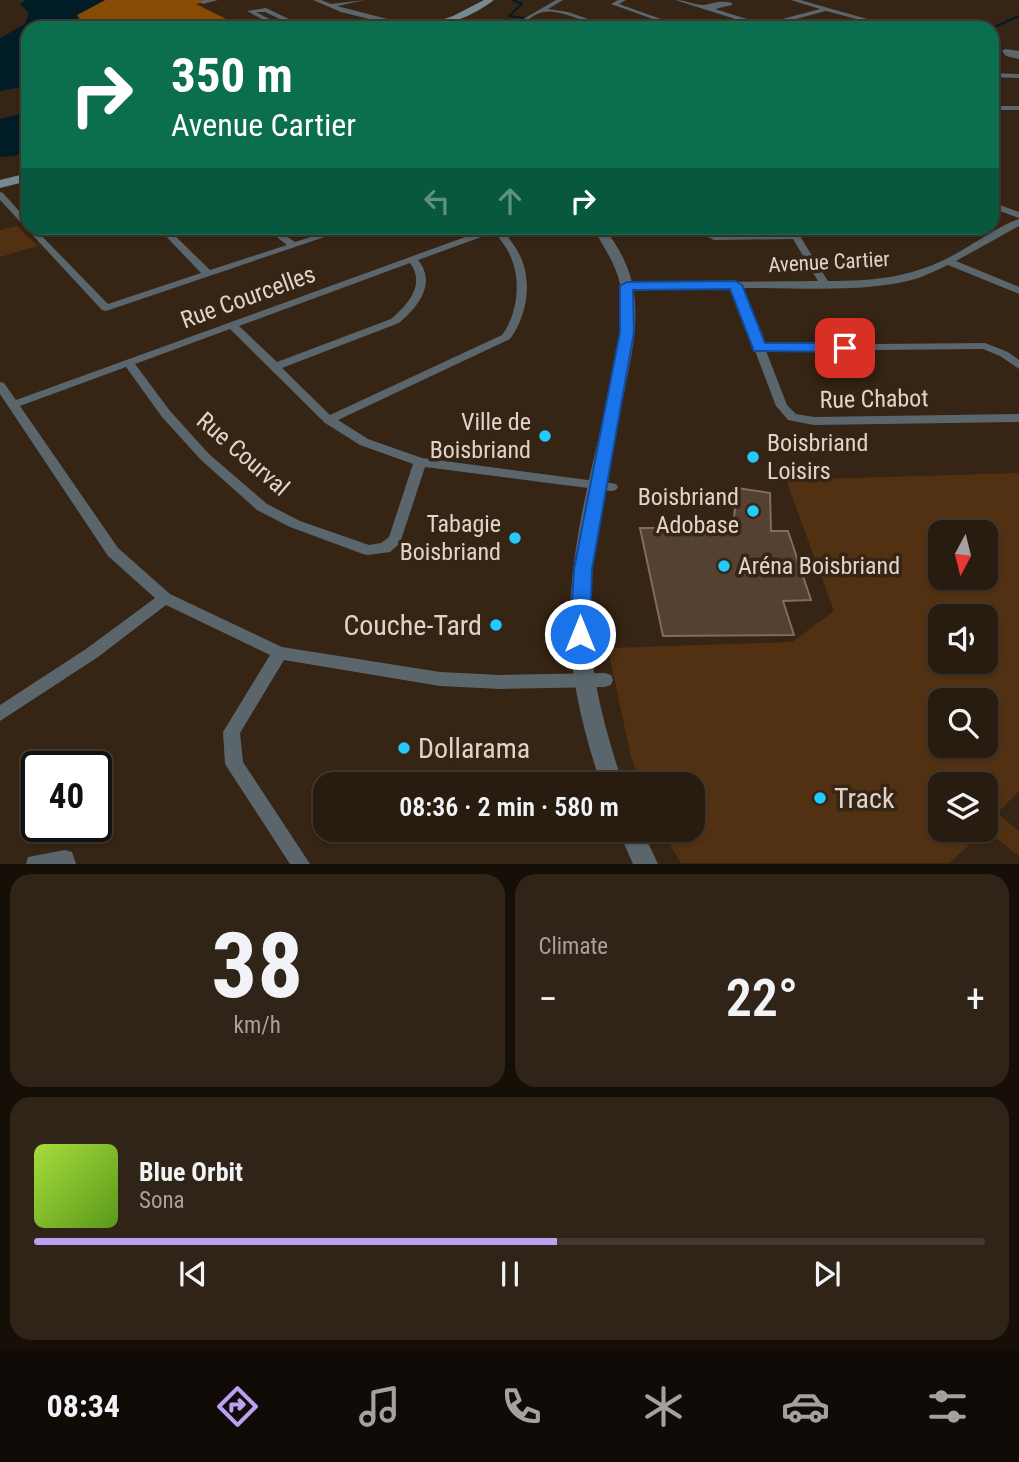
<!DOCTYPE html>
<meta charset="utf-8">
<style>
:root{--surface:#281b0f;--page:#302418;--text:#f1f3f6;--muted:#a5a19e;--line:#44392f;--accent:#bca0f2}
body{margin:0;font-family:"Roboto Condensed",sans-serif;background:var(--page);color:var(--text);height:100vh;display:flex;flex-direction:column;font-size:26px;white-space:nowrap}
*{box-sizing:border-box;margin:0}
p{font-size:23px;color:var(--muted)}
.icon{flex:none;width:38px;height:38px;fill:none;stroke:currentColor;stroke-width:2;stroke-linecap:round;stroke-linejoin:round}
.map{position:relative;height:864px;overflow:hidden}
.panel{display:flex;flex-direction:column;gap:10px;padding:10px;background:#160f08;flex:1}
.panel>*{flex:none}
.guide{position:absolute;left:21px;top:21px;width:978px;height:214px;border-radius:21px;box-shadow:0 2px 5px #0004,0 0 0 2px var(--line);background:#0b6e4f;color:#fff;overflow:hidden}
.needle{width:46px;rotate:187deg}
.tools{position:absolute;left:928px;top:520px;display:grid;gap:14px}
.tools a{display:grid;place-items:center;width:70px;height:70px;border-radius:14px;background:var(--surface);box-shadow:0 2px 5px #0004,0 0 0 2px var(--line);font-size:35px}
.speed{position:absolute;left:21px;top:751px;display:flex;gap:14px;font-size:35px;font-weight:700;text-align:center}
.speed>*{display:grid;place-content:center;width:91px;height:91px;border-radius:50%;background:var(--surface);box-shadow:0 2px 5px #0004,0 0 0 2px var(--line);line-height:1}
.speed .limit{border:4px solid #111;border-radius:10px;background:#fff;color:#111}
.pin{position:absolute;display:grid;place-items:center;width:60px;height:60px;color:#fff;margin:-30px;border-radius:14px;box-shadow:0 4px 10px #0006}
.me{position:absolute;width:77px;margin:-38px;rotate:0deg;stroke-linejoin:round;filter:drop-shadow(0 0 5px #0008)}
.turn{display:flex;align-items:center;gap:24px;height:147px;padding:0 35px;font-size:32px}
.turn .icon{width:91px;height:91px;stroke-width:2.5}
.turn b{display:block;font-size:49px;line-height:60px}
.lanes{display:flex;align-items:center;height:66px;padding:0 35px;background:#0003;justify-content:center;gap:35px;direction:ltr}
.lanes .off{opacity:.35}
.big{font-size:52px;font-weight:600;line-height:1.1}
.panel .tile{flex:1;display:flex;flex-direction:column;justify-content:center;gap:10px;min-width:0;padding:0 24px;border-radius:21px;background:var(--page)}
.panel .dial{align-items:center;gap:0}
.dial b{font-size:91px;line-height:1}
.song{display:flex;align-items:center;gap:21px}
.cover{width:84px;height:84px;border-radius:10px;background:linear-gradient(135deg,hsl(80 70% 55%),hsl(90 70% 35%))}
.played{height:7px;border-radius:4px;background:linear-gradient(90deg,var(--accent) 55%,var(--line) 55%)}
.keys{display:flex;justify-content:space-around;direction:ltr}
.heat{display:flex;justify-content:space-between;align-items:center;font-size:38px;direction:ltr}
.panel .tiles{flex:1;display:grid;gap:10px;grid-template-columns:1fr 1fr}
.tile:last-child{grid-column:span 2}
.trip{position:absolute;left:313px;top:772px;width:392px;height:70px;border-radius:21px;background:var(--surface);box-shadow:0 2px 5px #0004,0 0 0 2px var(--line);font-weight:600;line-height:70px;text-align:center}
.dock{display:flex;height:112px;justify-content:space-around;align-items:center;background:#100b06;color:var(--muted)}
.dock .icon{width:49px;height:49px}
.dock .on{color:var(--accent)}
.dock b{font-size:32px;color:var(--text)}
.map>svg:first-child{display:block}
</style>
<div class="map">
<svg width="1019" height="864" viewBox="0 0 1019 864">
<rect width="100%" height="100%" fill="#362414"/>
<path fill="#523113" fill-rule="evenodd" d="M17 226 38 246 0 257V230Z
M1019 473V791L997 813 1019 831V856L986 830 949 863H681L661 830H693V784H641L631 757 608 648 792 642 834 611 786 480ZM940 532H985V578H940ZM940 616H985V662H940ZM940 700H985V746H940ZM940 784H985V830H940Z"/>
<path fill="#874b06" d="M105 0H214L196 4 244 28 184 25 183 28H87L77 15Z"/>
<path fill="#001c27" d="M26 0H105L77 15 78 19 88 22 87 28H28V86L0 91V38L25 24 29 13 20 4Z
M28 112V154L0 157V119Z"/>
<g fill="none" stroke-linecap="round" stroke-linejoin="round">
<path stroke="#001c27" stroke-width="2" d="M513 0 522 4 509 16 524 18
M531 20 563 28
M992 28 1019 16"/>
</g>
<path fill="#554131" stroke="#826c5b" stroke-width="2" d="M737 488 770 493 771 531H788L811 600 783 601 794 635 663 636 640 528H733Z"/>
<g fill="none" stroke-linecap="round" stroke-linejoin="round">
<path fill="#5a666c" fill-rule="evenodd" d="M205 0H218L203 4 200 2Z
M313 0H321L331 4 365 0 337 6 422 28C407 28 391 20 377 20 365 21 355 28 343 28L369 19 341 12Z
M556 0H563L548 9 568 12 614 28C593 28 562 8 543 12 530 15 522 28 508 28Z
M618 0H626L619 4 675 24 670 28H663L667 24 611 4Z
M675 0C685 0 694 5 704 5 715 3 721 0 732 3V5L715 9 763 24 820 9 791 0H800L899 28C891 28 883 24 875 24 867 24 859 28 851 28L868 22 826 11 770 26 773 28H764Z
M266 8 291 20 292 21 282 25 286 28H278L247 11ZM256 12H265L284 21 277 23Z
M1005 49 1019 51V59L1006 56 1002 51Z
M992 73 1019 74V78L992 77Z
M992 106H1019V110H992Z
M992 116 996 118C998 128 1003 140 992 146Z
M0 192 3 193 28 221V228H34L108 304 201 273 158 228H167L210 270 287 245 265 228H274L295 242 339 228H351L106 311 102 310 0 200Z
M992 202 1019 212V218L992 208Z
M1019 219V226L956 261 1019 287V294L948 265C939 269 929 274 919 278 865 294 797 287 741 288L764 345 985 343 1008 352 1019 360V369L1000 356 983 349 766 351 787 405 796 414 814 417 1019 414V422L814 425 788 420 776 406 731 288 627 289 622 286 627 283 818 281 793 239 714 240 693 230 692 228H702L716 234 790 233 787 228H795L803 236 801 238 828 281C872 281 908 278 948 258 972 246 994 228 1019 219Z
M490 228H501C509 238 517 248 522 260 532 286 526 317 510 339L338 420 368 439 422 458 611 483 616 484 618 487 616 490 611 491 425 467 400 543 390 552 368 555 363 554 290 527 257 510 201 460 162 417 126 367 20 406 118 548 170 594 282 647 440 672 501 675 605 673 611 675 613 680 611 685 605 687 501 689 440 686 284 660 240 733 243 762 310 864H290L225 764 223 732 270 655 166 605 98 657 0 721V705L86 649 155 598 108 556 0 394V382L4 383 16 400ZM495 232C501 241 509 250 512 260 521 283 517 315 502 335L330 415 282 368 399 323C418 307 437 283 418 260ZM410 263C426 284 408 305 391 319L277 362 239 326ZM230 329 325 423 360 445 413 464 389 537 381 543 369 545 300 521 267 504 209 454 170 411 135 364Z
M65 850 72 852 76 864H26L28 857Z"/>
<path fill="#5a666c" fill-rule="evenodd" d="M593 228H604C619 247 631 269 634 294 639 328 630 361 624 394 611 459 593 525 589 592 586 658 602 722 623 784H601C580 722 565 657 571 592 576 525 594 459 609 394 616 358 628 321 620 284 615 262 603 246 593 228Z
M618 830H642L658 864H633Z"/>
<path fill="#768992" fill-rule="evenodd" d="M484 0H494C473 16 444 28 418 28L453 16Z
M28 173V181L0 188V180Z"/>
</g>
<path fill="#1a73e8" stroke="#114b97" stroke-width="2" d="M735 281 742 285 765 343H845L852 348 845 352 754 351 730 289 633 290 634 332 592 569 590 634 587 639 580 642 573 639 570 634 574 569 620 332V286L627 282Z"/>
<g fill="#24c9fe" stroke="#362414" stroke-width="2.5">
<circle cx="545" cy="436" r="7"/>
<circle cx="753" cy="457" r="7"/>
<circle cx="753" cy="511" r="7"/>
<circle cx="515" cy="538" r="7"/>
<circle cx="724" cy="566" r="7"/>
<circle cx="496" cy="625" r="7"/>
<circle cx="404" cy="748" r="7"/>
<circle cx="820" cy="798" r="7"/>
</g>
<g text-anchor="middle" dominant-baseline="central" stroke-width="7" stroke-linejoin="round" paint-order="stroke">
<g font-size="21" fill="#e0d4ca" stroke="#362414">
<text transform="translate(829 262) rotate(-3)">Avenue Cartier</text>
</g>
<g font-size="24" fill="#e0d4ca" stroke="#362414">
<text transform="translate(248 297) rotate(-20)">Rue Courcelles</text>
<text transform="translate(874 399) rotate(-1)">Rue Chabot</text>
<text transform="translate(243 454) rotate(41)">Rue Courval</text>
</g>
<g font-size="24" fill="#e0d4ca" stroke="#362414" text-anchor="end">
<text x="531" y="422">Ville de<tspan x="531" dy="28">Boisbriand</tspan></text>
<text x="767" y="443" text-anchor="start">Boisbriand<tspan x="767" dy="28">Loisirs</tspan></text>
<text x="739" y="497">Boisbriand<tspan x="739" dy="28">Adobase</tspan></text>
<text x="501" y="524">Tabagie<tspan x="501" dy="28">Boisbriand</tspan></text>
<text x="738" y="566" text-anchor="start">Aréna Boisbriand</text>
</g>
<g font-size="28" fill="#e0d4ca" stroke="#362414" text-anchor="start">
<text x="482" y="625" text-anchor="end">Couche-Tard</text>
<text x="418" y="748">Dollarama</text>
<text x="834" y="798">Track</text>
</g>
</g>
</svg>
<div class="tools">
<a><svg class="needle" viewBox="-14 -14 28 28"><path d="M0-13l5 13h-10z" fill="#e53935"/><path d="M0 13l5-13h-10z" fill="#a5a19e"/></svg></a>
<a><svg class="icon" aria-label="sound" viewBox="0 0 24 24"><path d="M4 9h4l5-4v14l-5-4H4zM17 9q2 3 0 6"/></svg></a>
<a><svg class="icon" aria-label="search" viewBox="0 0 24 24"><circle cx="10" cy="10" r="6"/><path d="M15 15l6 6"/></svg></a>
<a><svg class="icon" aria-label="layers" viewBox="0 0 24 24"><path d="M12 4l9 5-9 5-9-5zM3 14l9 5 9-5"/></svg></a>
</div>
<div class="speed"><div class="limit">40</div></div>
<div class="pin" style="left:845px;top:348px;background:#d93025"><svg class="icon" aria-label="arrive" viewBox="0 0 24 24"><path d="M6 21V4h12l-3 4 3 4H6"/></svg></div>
<svg class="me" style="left:580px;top:634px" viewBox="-20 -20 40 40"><circle r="17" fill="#1a73e8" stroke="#fff" stroke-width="3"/><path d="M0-11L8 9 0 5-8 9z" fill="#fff"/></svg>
<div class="trip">08:36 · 2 min · 580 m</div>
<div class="guide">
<div class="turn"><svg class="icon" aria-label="right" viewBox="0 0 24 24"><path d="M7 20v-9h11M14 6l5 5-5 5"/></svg><div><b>350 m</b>Avenue Cartier</div></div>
<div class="lanes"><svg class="icon off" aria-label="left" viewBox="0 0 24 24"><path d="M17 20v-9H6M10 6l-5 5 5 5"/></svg><svg class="icon off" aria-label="ahead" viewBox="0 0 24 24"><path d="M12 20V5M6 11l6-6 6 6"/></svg><svg class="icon" aria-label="right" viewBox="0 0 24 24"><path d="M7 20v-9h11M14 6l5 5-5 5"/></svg></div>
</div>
</div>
<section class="panel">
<div class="tiles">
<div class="tile dial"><b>38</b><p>km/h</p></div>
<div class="tile"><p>Climate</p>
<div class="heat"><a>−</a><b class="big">22°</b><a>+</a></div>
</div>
<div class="tile">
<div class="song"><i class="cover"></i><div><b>Blue Orbit</b><p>Sona</p></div></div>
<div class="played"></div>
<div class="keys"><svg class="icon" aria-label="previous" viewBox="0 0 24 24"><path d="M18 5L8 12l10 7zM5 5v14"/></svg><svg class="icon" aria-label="pause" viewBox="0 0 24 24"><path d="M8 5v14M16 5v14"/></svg><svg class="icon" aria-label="next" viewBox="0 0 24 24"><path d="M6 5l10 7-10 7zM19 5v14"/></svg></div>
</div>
</div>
</section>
<nav class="dock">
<b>08:34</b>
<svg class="icon on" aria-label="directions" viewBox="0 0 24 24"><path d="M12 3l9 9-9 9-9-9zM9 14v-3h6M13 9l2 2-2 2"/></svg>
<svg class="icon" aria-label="music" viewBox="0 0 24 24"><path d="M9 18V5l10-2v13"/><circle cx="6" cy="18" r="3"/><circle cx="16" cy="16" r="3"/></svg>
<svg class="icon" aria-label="phone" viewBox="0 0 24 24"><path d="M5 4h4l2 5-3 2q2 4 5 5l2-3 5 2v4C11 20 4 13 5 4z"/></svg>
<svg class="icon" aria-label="climate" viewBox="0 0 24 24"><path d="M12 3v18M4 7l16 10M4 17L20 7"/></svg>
<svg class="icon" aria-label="car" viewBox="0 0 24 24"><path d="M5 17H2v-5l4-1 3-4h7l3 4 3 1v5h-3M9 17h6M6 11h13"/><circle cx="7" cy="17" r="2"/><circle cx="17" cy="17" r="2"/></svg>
<svg class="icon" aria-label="filters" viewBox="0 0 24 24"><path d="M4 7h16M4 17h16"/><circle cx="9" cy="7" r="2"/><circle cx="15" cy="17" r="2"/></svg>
</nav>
